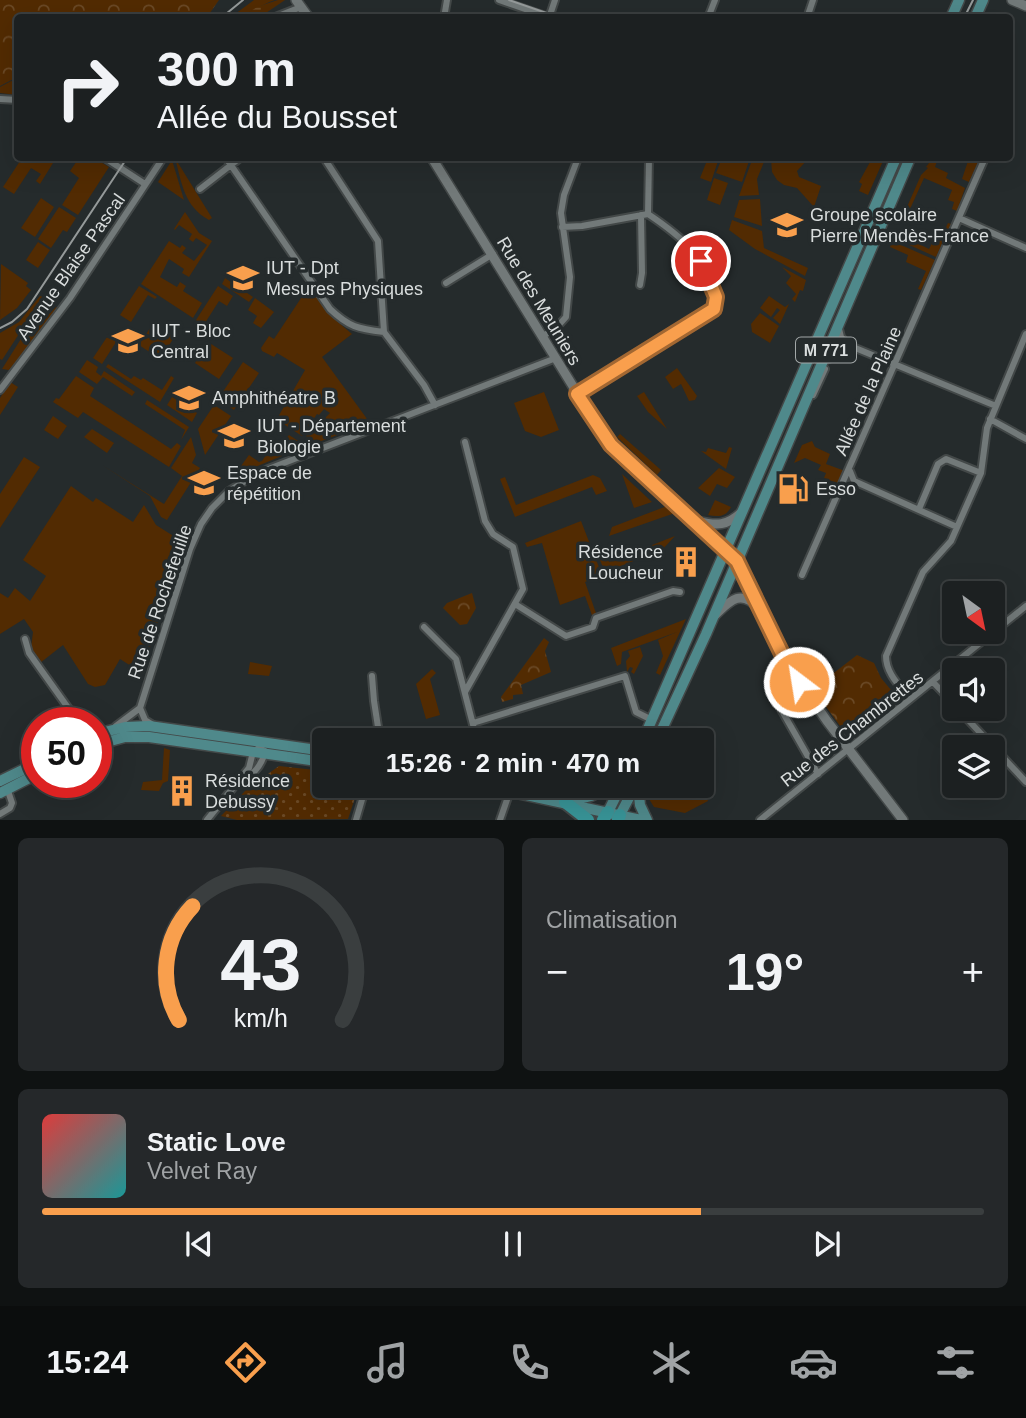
<!DOCTYPE html>
<html lang="fr">
<meta charset="utf-8">
<style>
:root{--surface:#1c2021;--page:#25282a;--text:#f1f3f6;--muted:#a0a3a5;--line:#3a3e3f;--accent:#f99f4d}
body{margin:0;font-family:Helvetica,sans-serif;background:var(--page);color:var(--text);height:100vh;display:flex;flex-direction:column;font-size:26px;white-space:nowrap}
*{box-sizing:border-box;margin:0}
p{font-size:23px;color:var(--muted)}
.icon{flex:none;width:38px;height:38px;fill:none;stroke:currentColor;stroke-width:2;stroke-linecap:round;stroke-linejoin:round}
.map{position:relative;height:820px;overflow:hidden}
.details{display:flex;flex-direction:column;gap:18px;padding:18px;background:#0f1212;flex:1}
.details>*{flex:none}
.hud{position:absolute;left:14px;top:14px;width:999px;height:147px;border-radius:7px;box-shadow:0 7px 28px #0002,0 0 0 2px var(--line);background:#1c2021;color:var(--text);overflow:hidden}
.needle{width:46px;rotate:147deg}
.controls{position:absolute;left:942px;top:581px;display:grid;gap:14px}
.controls a{display:grid;place-items:center;width:63px;height:63px;border-radius:7px;background:var(--surface);box-shadow:0 7px 28px #0002,0 0 0 2px var(--line);font-size:35px}
.speed{position:absolute;left:21px;top:707px;display:flex;gap:14px;font-size:35px;font-weight:700;text-align:center}
.speed>*{display:grid;place-content:center;width:91px;height:91px;border-radius:50%;background:var(--surface);box-shadow:0 7px 28px #0002,0 0 0 2px var(--line);line-height:1}
.speed .limit{border:10px solid #d22;background:#fff;color:#111}
.pin{position:absolute;display:grid;place-items:center;width:60px;height:60px;color:#fff;margin:-30px;border:4px solid #fff;border-radius:50%;box-shadow:0 2px 7px #0007}
.me{position:absolute;width:77px;margin:-38px;rotate:329deg;stroke-linejoin:round;filter:drop-shadow(0 0 5px #0008)}
.turn{display:flex;align-items:center;gap:24px;height:147px;padding:0 28px;font-size:32px}
.turn .icon{width:91px;height:91px;stroke-width:2.5}
.turn b{display:block;font-size:49px;line-height:60px}
.big{font-size:52px;font-weight:700;line-height:1.1}
.details .card{flex:1;display:flex;flex-direction:column;justify-content:center;gap:10px;min-width:0;padding:0 24px;border-radius:10px;background:var(--page)}
.details .dial{align-items:center;gap:0}
.dial svg{height:182px;overflow:visible;fill:none;stroke:var(--line);stroke-width:7;stroke-linecap:round;text-anchor:middle}
.dial text{fill:var(--text);stroke:none}
.song{display:flex;align-items:center;gap:21px}
.cover{width:84px;height:84px;border-radius:10px;background:linear-gradient(135deg,hsl(0 70% 55%),hsl(180 70% 35%))}
.played{height:7px;border-radius:4px;background:linear-gradient(90deg,var(--accent) 70%,var(--line) 70%)}
.keys{display:flex;justify-content:space-around;direction:ltr}
.heat{display:flex;justify-content:space-between;align-items:center;font-size:38px;direction:ltr}
.details .tiles{flex:1;display:grid;gap:18px;grid-template-columns:1fr 1fr}
.card:last-child{grid-column:span 2}
.trip{position:absolute;left:312px;top:728px;width:402px;height:70px;border-radius:7px;background:var(--surface);box-shadow:0 7px 28px #0002,0 0 0 2px var(--line);font-weight:700;line-height:70px;text-align:center}
.menu{display:flex;height:112px;justify-content:space-around;align-items:center;background:#0b0d0d;color:var(--muted)}
.menu .icon{width:49px;height:49px}
.menu .on{color:var(--accent)}
.menu b{font-size:32px;color:var(--text)}
.map>svg:first-child{display:block}
</style>
<div class="map">
<svg width="1026" height="820" viewBox="0 0 1026 820">
<defs>
<pattern id="wetland-marsh" width="20" height="14" patternUnits="userSpaceOnUse" patternTransform="scale(1.75)"><rect width="20" height="14" fill="#522b02"/><path d="M1 5h8M5 5V1M11 12h8M15 12V8" fill="none" stroke="#6a4926"/></pattern>
<pattern id="park-crowns" width="20" height="18" patternUnits="userSpaceOnUse" patternTransform="scale(1.75)"><rect width="20" height="18" fill="#522b02"/><path d="M2 6a3 3 0 1 1 6 0M12 15a3 3 0 1 1 6 0" fill="none" stroke="#6a4926"/></pattern>
<pattern id="garden-dots" width="8" height="8" patternUnits="userSpaceOnUse" patternTransform="scale(1.75)"><rect width="8" height="8" fill="#522b02"/><path d="M2 2h.1M6 6h.1" fill="none" stroke="#6a4926" stroke-width="1.8" stroke-linecap="round"/></pattern>
</defs>
<rect width="100%" height="100%" fill="#252b2c"/>
<path fill="#522b02" d="M254 0H275C261 4 244 18 231 17Z
M17 78V95L0 93V87Z
M22 158H31L36 162H42L46 159 53 163 40 184 36 181 41 174 31 168 14 194 3 187Z
M79 158H94L109 167 78 215 62 205 79 178 70 171Z
M175 158 212 218 209 220C184 206 182 184 175 158Z
M708 158H719L711 182 700 178Z
M722 158H750L742 182 716 173Z
M809 158 797 171 799 177 821 186 814 207 797 188 784 185 777 180 772 172 771 159Z
M861 158H876L883 161 868 195 859 191 862 184 859 182 870 162Z
M969 158H980L969 182 962 179Z
M932 159 937 161 935 167 948 173 946 178 965 188 957 211 952 209 954 202 948 200 952 190 924 178 910 209 907 207 921 175 928 168 926 167Z
M172 160 184 200 158 182Z
M752 160 764 162 757 179 759 195 739 196Z
M714 178 728 183 720 205 707 200Z
M41 198 54 207 35 237 21 228Z
M760 199 762 226 734 217 739 200Z
M59 207 76 218 67 232 63 230 51 248 38 239Z
M185 212 199 233 212 241 189 277 182 273 184 269 169 259 160 277 177 287 180 282 186 286 183 291 202 303 193 318 141 284 169 241 180 248 182 245 186 248 182 253 194 261 207 245 196 238 193 242 189 239 192 234 179 225 175 230 174 229Z
M732 220 762 231 764 248 808 268 805 276 755 249 729 230Z
M948 223 951 224 936 257 896 239 899 234 915 241 918 237 923 239 921 245 929 249 932 243 937 245Z
M892 241 935 260 921 290 918 289 926 271 906 262 908 255 890 247Z
M38 242 50 250 38 268 26 260Z
M1 264 28 283 26 286 31 290 17 308 0 320Z
M782 267 806 280 803 291 800 290 795 302 792 299 796 294 786 283 791 276Z
M225 278 253 297 249 302 222 284Z
M139 286 157 297 155 299 148 295 131 322 120 315Z
M218 286 233 296 227 306 219 301 205 323 213 328 207 335 196 320Z
M309 286 332 317 352 334 322 357 370 423 316 443 306 436 317 421 321 422 330 413 324 409 319 415 317 414 302 436 279 421 278 417 305 370 277 353 274 357 262 351 261 348 269 336 274 339Z
M40 296 43 297 2 360 0 359V333L19 322Z
M769 296 785 307 789 304 780 324 773 318 780 310 777 308 771 317 760 308Z
M255 298 274 312 261 328 253 323 257 316 248 310Z
M41 307 50 313 56 307 59 309 9 370 2 369Z
M760 313 779 326 770 343 752 332 751 324Z
M154 322 175 336 160 359 139 345Z
M109 334 118 339 102 364 93 358Z
M208 342 233 358 219 379 195 363Z
M87 360 98 367 96 372 101 376 104 371 135 392 132 396 103 377 97 384 79 372Z
M243 362 259 373 234 410 218 399Z
M108 364 131 379 134 376 141 380 143 378 162 390 171 376 174 378 160 402 106 367Z
M677 368 697 396 695 400 689 401 681 384 673 389 665 377Z
M76 376 94 388 90 396 171 449 177 443 181 446 169 467 83 412 78 418 53 402 56 398 59 399Z
M10 382 18 387 0 415V398Z
M544 392 559 430 541 437 525 431 514 403Z
M644 392 667 429 648 412 637 396Z
M172 397 197 413 192 422 167 405Z
M147 400 189 427 181 440 185 430 145 404Z
M214 405 231 416 205 455 198 429Z
M53 416 67 426 58 439 44 430Z
M92 429 114 443 107 453 84 437Z
M620 434 661 470 657 475 617 437Z
M289 435 306 446 241 473V466L249 455 259 462 262 461 270 449 275 452Z
M191 437 196 455 192 463 200 468 167 520 161 517 150 496 102 465 164 504 182 476 171 468Z
M812 441 815 447 830 454 826 464 845 471 839 484 824 478 826 473 818 470 821 465 805 458 794 463 802 445Z
M729 447 732 448 726 469 701 451 706 452 708 448 726 453Z
M24 457 40 467 0 528V494Z
M719 468 735 477 727 488 717 484 710 496 698 488Z
M622 474 652 502 634 508Z
M593 475 600 478 607 491 596 495 592 487 515 517 500 479 505 477 516 505Z
M71 486 93 502 96 498 133 522 144 505 156 525 183 542 142 673 120 659 105 685 95 687 88 684 63 645 40 663 31 648 33 632 24 619 0 634V593L8 598 15 588 30 601 46 576 23 560Z
M715 500 731 507C726 517 719 517 708 515Z
M667 506 675 513 609 536 612 527Z
M581 521 602 575 585 582 597 616 593 618 585 596 560 605 542 543 527 547 525 543Z
M675 536 662 550 605 572 596 551 603 548 609 562Z
M686 619 660 675 656 673 663 656 658 640 677 632 622 652 621 664 617 666 611 648Z
M640 647 643 656 634 674 631 672 633 668 630 667 627 672 626 661 630 656 628 651Z
M250 662 272 666 269 676 248 674Z
M432 669 436 673 430 679 440 715 426 719 416 684Z
M164 748 170 750 168 781 163 783 159 791 141 790 143 782 162 780Z
M704 785 710 796 707 798 708 801 685 813 654 807 649 799 653 789 659 786H683L687 793Z"/>
<path fill="url(#wetland-marsh)" d="M278 0H285L260 17H241L257 7Z"/>
<path fill="url(#park-crowns)" d="M0 0H219L207 17 18 18 17 77 0 86Z
M472 593 476 608 467 624 460 625 443 608 447 603Z
M544 638 549 642 545 651 551 672 521 685 523 694 513 695V699L502 702 501 697Z
M857 655 874 663 881 678 896 696 894 705 858 733 843 730 813 689Z"/>
<path fill="url(#garden-dots)" d="M279 766 324 771V786H359L348 819 237 820 221 816 247 789Z"/>
<g fill="none" stroke-linecap="round" stroke-linejoin="round">
<defs>
<path id="street" d="M499 0 551 18
M273 18 301 7
M444 18 447 0
M549 18 555 0
M708 18 715 0
M807 18 813 0
M0 99 18 100
M105 158 145 184
M226 158 330 309C349 327 358 329 384 332
M324 158 378 241 384 332 424 385 435 405
M200 189 240 158
M648 214 649 158
M959 218 1026 248
M562 227 582 226 648 214C681 236 708 258 716 300L712 310 577 394
M446 283 493 254
M640 285 642 273 641 215
M838 325 841 337 848 345
M543 336 556 328 566 317 570 277 561 213 564 195 578 158
M829 359 837 346 848 345 996 406
M0 390 70 298 163 158
M813 395 825 369
M990 419 1026 439
M465 442 485 521 493 534 513 547 523 589 465 692
M850 471 854 481 957 527
M919 509 938 464 946 459 981 473
M802 575 985 158
M515 604 566 636 593 627 596 618 673 591 680 592
M424 627 456 659 477 740
M25 639 29 653 79 723
M372 676 374 701 380 740
M799 682 774 697 818 774
M933 682 954 704
M910 699C900 686 886 674 886 656L923 572 951 541 981 473 987 428 1026 334
M140 708 145 720 153 725
M958 709 1026 782
M473 723 625 676 636 712 652 720
M116 726 140 708 190 549 201 524 212 508 229 491 258 473 556 358
M235 786C249 778 262 768 265 751
M0 814 10 808 12 803 7 788
M207 820 249 768 253 752 266 743
M356 820 366 786
M500 820 510 791
M760 820 1026 606"/>
<path id="secondary" d="M296 0 309 18
M1012 0 1026 6
M432 158 600 430 620 454 737 560 786 662 827 721 903 820
M697 521C717 526 727 526 742 512
M715 615C730 601 740 589 758 607"/>
<path id="primary" d="M951 18 959 0
M975 18 983 0
M96 734 125 727 149 726 324 751
M643 740 896 158
M657 740 706 634 910 158
M96 745 125 737H149L324 762
M0 781 37 763
M484 786 641 820
M638 786 640 805 647 820
M0 793 37 774
M572 801 591 796 611 786
M608 812 621 786
M620 815 635 786"/>
<path id="highway" d="M565 802 588 820
M603 820 608 812
M618 820 620 815"/>
</defs>
<use href="#street" stroke="#434848" stroke-width="10"/>
<use href="#secondary" stroke="#434848" stroke-width="12"/>
<use href="#primary" stroke="#434848" stroke-width="13"/>
<use href="#highway" stroke="#434848" stroke-width="16"/>
<use href="#street" stroke="#727979" stroke-width="6"/>
<use href="#secondary" stroke="#727979" stroke-width="9"/>
<use href="#primary" stroke="#4f898b" stroke-width="10"/>
<use href="#highway" stroke="#389497" stroke-width="12"/>
<path stroke="#959a9a" stroke-width="2" d="M509 0 561 18
M221 18 243 0
M964 18 973 0
M0 328 12 322 27 309 127 158"/>
</g>
<g fill="none" stroke-linecap="round" stroke-linejoin="round">
<defs>
<path id="route" d="M701 261 716 297 714 309 577 394 611 445 737 561 786 662 799 682"/>
</defs>
<use href="#route" stroke="#a26732" stroke-width="18"/>
<use href="#route" stroke="#f99f4d" stroke-width="12"/>
</g>
<defs>
<symbol id="school-bare" viewBox="-9 -9 18 18"><path d="M0-5L7-2L0 1L-7-2ZM-4 1L0 2.5L4 1V4Q0 6-4 4Z" fill="#f99f4d" stroke="#252b2c" stroke-width="2.5" paint-order="stroke"/></symbol>
<symbol id="university-bare" viewBox="-9 -9 18 18"><path d="M0-5L7-2L0 1L-7-2ZM-4 1L0 2.5L4 1V4Q0 6-4 4Z" fill="#f99f4d" stroke="#252b2c" stroke-width="2.5" paint-order="stroke"/></symbol>
<symbol id="fuel-bare" viewBox="-9 -9 18 18"><path d="M-5.5-6h7V0h2V4h1.3V-2.5L3-4.5l.8-.8L6-3V5H2.5V1h-1V6h-7ZM-4.2-4.7v3.2H.2V-4.7Z" fill="#f99f4d" stroke="#252b2c" stroke-width="2.5" paint-order="stroke"/></symbol>
<symbol id="building-bare" viewBox="-9 -9 18 18"><path d="M-4-6H4V6H1V3H-1V6H-4ZM-2.5-4.3h1.7v1.8h-1.7ZM.8-4.3h1.7v1.8H.8ZM-2.5-1h1.7V.8h-1.7ZM.8-1h1.7V.8H.8Z" fill="#f99f4d" stroke="#252b2c" stroke-width="2.5" paint-order="stroke"/></symbol>
</defs>
<g fill-rule="evenodd">
<use href="#school-bare" x="765" y="203" width="44" height="44"/>
<use href="#university-bare" x="221" y="256" width="44" height="44"/>
<use href="#university-bare" x="106" y="319" width="44" height="44"/>
<use href="#university-bare" x="167" y="376" width="44" height="44"/>
<use href="#university-bare" x="212" y="414" width="44" height="44"/>
<use href="#university-bare" x="182" y="461" width="44" height="44"/>
<use href="#fuel-bare" x="771" y="467" width="44" height="44"/>
<use href="#building-bare" x="664" y="540" width="44" height="44"/>
<use href="#building-bare" x="160" y="769" width="44" height="44"/>
</g>
<g text-anchor="middle" dominant-baseline="central" stroke-width="7" stroke-linejoin="round" paint-order="stroke">
<rect fill="#252b2c" stroke="#a3a8a8" stroke-width="2" x="796" y="337.5" width="60" height="25" rx="5"/>
<g font-size="16" font-weight="bold" fill="#d9dddd">
<text x="826" y="350">M 771</text>
</g>
<g font-size="18" fill="#d9dddd" stroke="#252b2c" text-anchor="start">
<text x="810" y="215">Groupe scolaire<tspan x="810" dy="21">Pierre Mendès-France</tspan></text>
<text x="266" y="268">IUT - Dpt<tspan x="266" dy="21">Mesures Physiques</tspan></text>
<text x="151" y="331">IUT - Bloc<tspan x="151" dy="21">Central</tspan></text>
<text x="212" y="398">Amphithéatre B</text>
<text x="257" y="426">IUT - Département<tspan x="257" dy="21">Biologie</tspan></text>
<text x="227" y="473">Espace de<tspan x="227" dy="21">répétition</tspan></text>
<text x="816" y="489">Esso</text>
<text x="663" y="552" text-anchor="end">Résidence<tspan x="663" dy="21">Loucheur</tspan></text>
<text x="205" y="781">Résidence<tspan x="205" dy="21">Debussy</tspan></text>
</g>
<g font-size="18" fill="#d9dddd" stroke="#252b2c">
<text transform="translate(71 267) rotate(-55)">Avenue Blaise Pascal</text>
<text transform="translate(539 301) rotate(59)">Rue des Meuniers</text>
<text transform="translate(868 391) rotate(-66)">Allée de la Plaine</text>
<text transform="translate(160 602) rotate(-71)">Rue de Rochefeuille</text>
<text transform="translate(852 729) rotate(-38)">Rue des Chambrettes</text>
</g>
</g>
</svg>
<div class="controls">
<a><svg class="needle" viewBox="-14 -14 28 28"><path d="M0-13l5 13h-10z" fill="#e53935"/><path d="M0 13l5-13h-10z" fill="#a0a3a5"/></svg></a>
<a><svg class="icon" aria-label="sound" viewBox="0 0 24 24"><path d="M4 9h4l5-4v14l-5-4H4zM17 9q2 3 0 6"/></svg></a>
<a><svg class="icon" aria-label="layers" viewBox="0 0 24 24"><path d="M12 4l9 5-9 5-9-5zM3 14l9 5 9-5"/></svg></a>
</div>
<div class="speed"><div class="limit">50</div></div>
<div class="pin" style="left:701px;top:261px;background:#d93025"><svg class="icon" aria-label="arrive" viewBox="0 0 24 24"><path d="M6 21V4h12l-3 4 3 4H6"/></svg></div>
<svg class="me" style="left:799px;top:682px" viewBox="-20 -20 40 40"><circle r="17" fill="#f99f4d" stroke="#fff" stroke-width="3"/><path d="M0-11L8 9 0 5-8 9z" fill="#fff"/></svg>
<div class="trip">15:26 · 2 min · 470 m</div>
<div class="hud">
<div class="turn"><svg class="icon" aria-label="right" viewBox="0 0 24 24"><path d="M7 20v-9h11M14 6l5 5-5 5"/></svg><div><b>300 m</b>Allée du Bousset</div></div>
</div>
</div>
<section class="details">
<div class="tiles">
<div class="card dial"><svg viewBox="0 0 100 80">
<path d="M14 69A42 42 0 1 1 86 69"/>
<path d="M14 69A42 42 0 0 1 20 19" stroke="#f99f4d"/>
<text x="50" y="56" font-size="32" font-weight="700">43</text>
<text x="50" y="72" font-size="11">km/h</text>
</svg></div>
<div class="card"><p>Climatisation</p>
<div class="heat"><a>−</a><b class="big">19°</b><a>+</a></div>
</div>
<div class="card">
<div class="song"><i class="cover"></i><div><b>Static Love</b><p>Velvet Ray</p></div></div>
<div class="played"></div>
<div class="keys"><svg class="icon" aria-label="previous" viewBox="0 0 24 24"><path d="M18 5L8 12l10 7zM5 5v14"/></svg><svg class="icon" aria-label="pause" viewBox="0 0 24 24"><path d="M8 5v14M16 5v14"/></svg><svg class="icon" aria-label="next" viewBox="0 0 24 24"><path d="M6 5l10 7-10 7zM19 5v14"/></svg></div>
</div>
</div>
</section>
<nav class="menu">
<b>15:24</b>
<svg class="icon on" aria-label="directions" viewBox="0 0 24 24"><path d="M12 3l9 9-9 9-9-9zM9 14v-3h6M13 9l2 2-2 2"/></svg>
<svg class="icon" aria-label="music" viewBox="0 0 24 24"><path d="M9 18V5l10-2v13"/><circle cx="6" cy="18" r="3"/><circle cx="16" cy="16" r="3"/></svg>
<svg class="icon" aria-label="phone" viewBox="0 0 24 24"><path d="M5 4h4l2 5-3 2q2 4 5 5l2-3 5 2v4C11 20 4 13 5 4z"/></svg>
<svg class="icon" aria-label="climate" viewBox="0 0 24 24"><path d="M12 3v18M4 7l16 10M4 17L20 7"/></svg>
<svg class="icon" aria-label="car" viewBox="0 0 24 24"><path d="M5 17H2v-5l4-1 3-4h7l3 4 3 1v5h-3M9 17h6M6 11h13"/><circle cx="7" cy="17" r="2"/><circle cx="17" cy="17" r="2"/></svg>
<svg class="icon" aria-label="filters" viewBox="0 0 24 24"><path d="M4 7h16M4 17h16"/><circle cx="9" cy="7" r="2"/><circle cx="15" cy="17" r="2"/></svg>
</nav>
